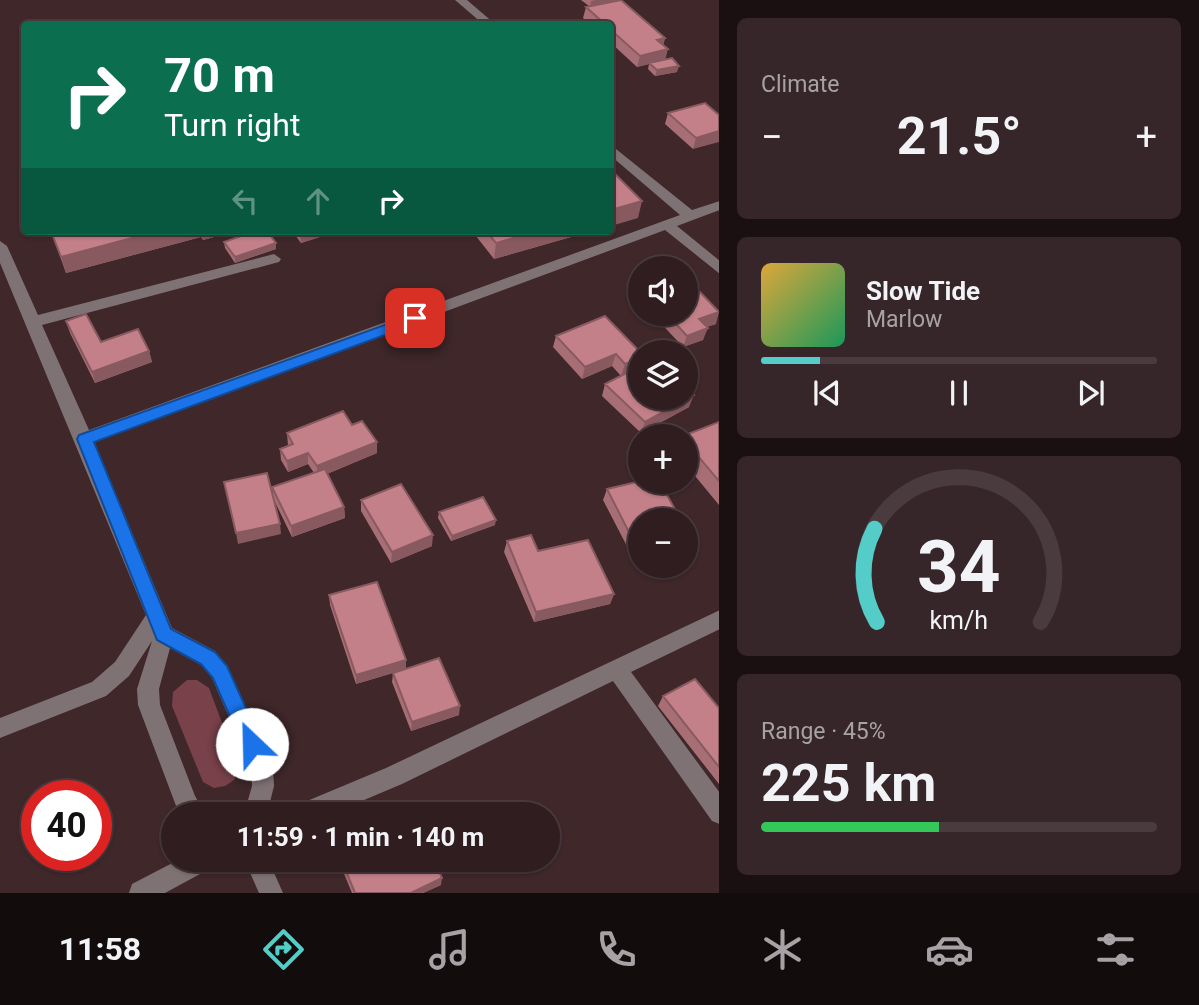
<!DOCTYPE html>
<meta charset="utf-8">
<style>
:root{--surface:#2f1d20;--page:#372629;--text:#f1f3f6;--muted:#a7a2a5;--line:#4a3b3e;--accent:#54cdc8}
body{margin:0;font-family:Roboto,sans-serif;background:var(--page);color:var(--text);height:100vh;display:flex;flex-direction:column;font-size:26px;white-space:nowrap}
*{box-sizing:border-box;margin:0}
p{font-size:23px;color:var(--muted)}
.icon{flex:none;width:38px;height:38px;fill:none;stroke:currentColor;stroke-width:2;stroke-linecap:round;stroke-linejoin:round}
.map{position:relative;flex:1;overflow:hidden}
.side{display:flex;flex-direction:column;gap:18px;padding:18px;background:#1a1012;width:480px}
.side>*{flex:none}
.banner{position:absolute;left:21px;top:21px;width:593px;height:214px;border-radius:7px;box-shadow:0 2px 5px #0004,0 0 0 2px var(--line);background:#0b6e4f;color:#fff;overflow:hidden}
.tools{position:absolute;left:628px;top:256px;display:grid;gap:14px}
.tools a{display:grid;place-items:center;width:70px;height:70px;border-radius:50%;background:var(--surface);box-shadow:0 2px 5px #0004,0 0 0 2px var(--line);font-size:35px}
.speed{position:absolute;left:21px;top:780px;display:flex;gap:14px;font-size:35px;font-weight:700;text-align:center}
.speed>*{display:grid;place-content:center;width:91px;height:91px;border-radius:50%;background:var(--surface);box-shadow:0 2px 5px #0004,0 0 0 2px var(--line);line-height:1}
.speed .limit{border:10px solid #d22;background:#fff;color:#111}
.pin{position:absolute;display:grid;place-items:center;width:60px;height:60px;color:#fff;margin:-30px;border-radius:14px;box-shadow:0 4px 10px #0006}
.me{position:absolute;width:77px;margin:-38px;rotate:336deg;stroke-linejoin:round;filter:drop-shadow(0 0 5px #0008)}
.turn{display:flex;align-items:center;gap:24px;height:147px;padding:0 28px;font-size:32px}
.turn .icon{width:91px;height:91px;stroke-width:2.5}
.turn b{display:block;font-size:49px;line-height:60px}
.lanes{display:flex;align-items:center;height:66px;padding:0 28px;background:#0003;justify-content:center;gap:35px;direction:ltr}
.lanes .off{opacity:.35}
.big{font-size:52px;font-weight:700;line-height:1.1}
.side .card{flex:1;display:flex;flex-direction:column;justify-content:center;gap:10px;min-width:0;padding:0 24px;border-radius:10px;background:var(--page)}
.side .dial{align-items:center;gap:0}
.dial svg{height:182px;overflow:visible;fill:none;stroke:var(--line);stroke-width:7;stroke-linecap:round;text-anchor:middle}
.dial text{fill:var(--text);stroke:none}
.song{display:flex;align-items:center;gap:21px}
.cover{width:84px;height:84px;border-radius:10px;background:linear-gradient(135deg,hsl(40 70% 55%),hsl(150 70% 35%))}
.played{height:7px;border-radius:4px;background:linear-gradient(90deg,var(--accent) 15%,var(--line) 15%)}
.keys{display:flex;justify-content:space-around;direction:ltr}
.heat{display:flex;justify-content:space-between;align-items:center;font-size:38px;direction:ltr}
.charge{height:10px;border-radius:5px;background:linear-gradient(90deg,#34c759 45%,var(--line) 0)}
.trip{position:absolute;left:161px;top:802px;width:399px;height:70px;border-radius:35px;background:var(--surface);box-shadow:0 2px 5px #0004,0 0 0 2px var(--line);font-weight:700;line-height:70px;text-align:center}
.tab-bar{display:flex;height:112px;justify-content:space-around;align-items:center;background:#130c0d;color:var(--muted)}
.tab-bar .icon{width:49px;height:49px}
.tab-bar .on{color:var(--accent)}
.tab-bar b{font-size:32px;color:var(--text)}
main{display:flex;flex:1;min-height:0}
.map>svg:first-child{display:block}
</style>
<main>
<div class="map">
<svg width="720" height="893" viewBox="0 0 720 893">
<rect width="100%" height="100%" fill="#3f272a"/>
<path fill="#79414a" d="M187 680H197L209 688 239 768 234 780 225 786 214 788 203 782 172 706 173 692Z"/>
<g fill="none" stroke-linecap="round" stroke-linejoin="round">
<path fill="#7f7274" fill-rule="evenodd" d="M455 0H467L495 24H483Z
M611 145 692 210 720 201V210L677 226 720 261V274L665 230 94 442 172 628 215 651 227 665 273 768 274 786 267 814H244L252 786 251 768 212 678 201 665 170 648 159 689 160 705 195 796 205 814H180L178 811 138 705 137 689 152 641 129 676 106 696 0 738V718L92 682 115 662 146 615 0 263V241L7 246 38 315 274 254 281 259 279 262 42 325 89 430 680 215 611 156Z
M720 610V629L631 672 720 793V824L712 821 613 681 402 784 331 814H292L295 806 386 768Z
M180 859H217L213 867 165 893H129L132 884Z
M244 859H268L283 893H259Z"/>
</g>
<path fill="#a86e76" d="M581 0H617L665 38 663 46 665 60 677 72 655 76 648 69 649 64 637 67 611 43V24H590L583 18 586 7 589 6Z
M668 113 719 115 693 149 665 124Z
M51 231H236L203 240 201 237 66 273Z
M292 231H339L301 243Z
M472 231H592L494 259Z
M224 242 276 249 235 263 225 248Z
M657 313H686L716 324 706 327 703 340 683 347 656 318Z
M605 316 640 397 689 407 641 433 602 396 605 384 621 376 612 366 582 379 553 347 556 336Z
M66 321 101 342 149 351 152 362 95 383 70 333Z
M719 422V505L686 465V436Z
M352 425 377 442V453L327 474 344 507 345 518 292 537 273 498 272 487 314 473 308 464 288 472 281 460 280 449 288 446 287 433Z
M607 489 640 550 630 552 603 500Z
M361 500 432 546 391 563 361 511Z
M439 512 495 525 451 541 438 518Z
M507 541 538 551 614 594 610 604 534 622 504 552Z
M329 595 406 660V669L459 715 411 731 392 682 393 673 356 684 330 605Z
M663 696 719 708V784L658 706Z
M338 859H434L441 885 423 893H352Z"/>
<path fill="#885a60" d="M596 0H617L590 7 591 1Z
M665 38 662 49 657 40Z
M668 49 665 61 649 63V64L637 67 640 56Z
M679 66 677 72 655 76 657 70Z
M719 131V142L693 149 696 138Z
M642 201 638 218 611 226V210Z
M158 231H200L201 237 66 273 61 257Z
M201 231H236L203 240Z
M300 231H339L301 243Z
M538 231H592L494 259 496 243Z
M276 243V249L235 263V257Z
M719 312 716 324 695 331 699 319Z
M708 328 703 340 683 347 687 336Z
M149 351 152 362 95 383 92 372Z
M616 354 612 366 582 379 585 367Z
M640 358V368L621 376 625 364Z
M694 395 689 407 641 433 645 422Z
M377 442V453L317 478V466Z
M308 453V464L288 472 287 461Z
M344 507 345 518 292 537 291 526Z
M496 520 495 525 451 541 452 536Z
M280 524 281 534 238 544 236 533Z
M433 535 432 546 391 563 392 552Z
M640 540V550L630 552 634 542Z
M614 594 610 604 534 622 536 612Z
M406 660V669L356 684V675Z
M460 706 459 715 411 731 412 722Z
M442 878 441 885 423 893H411Z"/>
<path fill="#c38089" stroke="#885a60" stroke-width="2" d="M621 0 665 38 657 40 668 49 640 56 611 30V24H605L586 7Z
M672 58 679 66 657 70 649 63Z
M705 103 719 115V131L696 138 668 113Z
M611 170 642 201 611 210Z
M51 231H158L61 257Z
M255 231H267L276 243 235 257 224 242Z
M486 231H538L496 243Z
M700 292 719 312 699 319 708 328 687 336 666 313H686V297Z
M86 314 101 342 138 329 149 351 92 372 66 321Z
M605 316 640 352V358L625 364 616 354 585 367 556 336Z
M640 366V397H686V388L694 395 645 422 605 384Z
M343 411 352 425 362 421 377 442 317 466 308 453 287 461 280 449 293 444 287 433Z
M719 422V481L686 442V436H683Z
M325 469 344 507 291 526 272 487Z
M267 473 280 524 236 533 224 482Z
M641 481H659L681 520H640V540L634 542 607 489Z
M401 484 433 535 392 552 361 500Z
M483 497 496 520 452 536 439 512Z
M531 535 538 551 588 540 614 594 536 612 507 541Z
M377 582 406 660 356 675 329 595Z
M439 658 460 706 412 722 393 673Z
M695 679 719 708V767L663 696Z
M409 807 412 814H395Z
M341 859H434L442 878 411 893H355Z"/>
<path fill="#1a73e8" stroke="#114b97" stroke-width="2" d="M415 314 422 318 420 322 94 442 171 629 215 652 227 666 262 744 259 751 252 754 245 751 213 678 201 664 157 640 77 439 79 435Z"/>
</svg>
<div class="tools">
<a><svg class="icon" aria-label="sound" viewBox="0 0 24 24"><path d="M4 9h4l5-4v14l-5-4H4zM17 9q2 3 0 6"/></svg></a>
<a><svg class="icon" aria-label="layers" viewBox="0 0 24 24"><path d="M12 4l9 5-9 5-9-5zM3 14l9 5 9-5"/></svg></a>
<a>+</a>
<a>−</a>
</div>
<div class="speed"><div class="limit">40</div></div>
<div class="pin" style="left:415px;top:318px;background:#d93025"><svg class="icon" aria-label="arrive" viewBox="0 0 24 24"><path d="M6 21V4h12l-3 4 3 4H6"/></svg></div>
<svg class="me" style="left:252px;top:744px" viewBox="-20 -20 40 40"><circle r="19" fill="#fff"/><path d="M0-13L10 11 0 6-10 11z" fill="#1a73e8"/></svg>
<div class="trip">11:59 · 1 min · 140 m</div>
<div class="banner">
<div class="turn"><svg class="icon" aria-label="right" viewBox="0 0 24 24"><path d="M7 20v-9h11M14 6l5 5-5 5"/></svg><div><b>70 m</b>Turn right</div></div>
<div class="lanes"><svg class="icon off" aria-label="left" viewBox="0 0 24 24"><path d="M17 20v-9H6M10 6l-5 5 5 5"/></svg><svg class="icon off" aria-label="ahead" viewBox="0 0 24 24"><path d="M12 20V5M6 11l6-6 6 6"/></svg><svg class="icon" aria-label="right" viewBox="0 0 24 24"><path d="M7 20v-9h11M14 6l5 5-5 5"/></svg></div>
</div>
</div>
<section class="side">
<div class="card"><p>Climate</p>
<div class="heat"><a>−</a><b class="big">21.5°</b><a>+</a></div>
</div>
<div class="card">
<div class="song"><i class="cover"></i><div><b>Slow Tide</b><p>Marlow</p></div></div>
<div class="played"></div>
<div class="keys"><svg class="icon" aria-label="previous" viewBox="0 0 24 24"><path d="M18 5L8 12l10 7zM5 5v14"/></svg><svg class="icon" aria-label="pause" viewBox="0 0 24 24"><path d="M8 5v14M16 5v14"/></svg><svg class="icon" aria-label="next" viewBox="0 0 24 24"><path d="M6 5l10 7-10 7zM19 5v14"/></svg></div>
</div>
<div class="card dial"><svg viewBox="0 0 100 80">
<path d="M14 69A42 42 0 1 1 86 69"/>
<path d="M14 69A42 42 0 0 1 13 28" stroke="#54cdc8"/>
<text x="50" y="56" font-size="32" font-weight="700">34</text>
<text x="50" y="72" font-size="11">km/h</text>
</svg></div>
<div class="card"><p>Range · 45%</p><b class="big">225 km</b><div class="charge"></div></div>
</section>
</main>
<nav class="tab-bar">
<b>11:58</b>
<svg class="icon on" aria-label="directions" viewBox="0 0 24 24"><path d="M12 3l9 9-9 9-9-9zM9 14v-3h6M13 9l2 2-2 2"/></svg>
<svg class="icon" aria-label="music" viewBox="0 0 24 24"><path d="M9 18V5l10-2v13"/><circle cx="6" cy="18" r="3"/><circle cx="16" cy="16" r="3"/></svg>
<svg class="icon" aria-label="phone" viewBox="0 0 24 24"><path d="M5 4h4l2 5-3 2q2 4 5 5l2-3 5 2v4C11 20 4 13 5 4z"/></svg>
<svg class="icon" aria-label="climate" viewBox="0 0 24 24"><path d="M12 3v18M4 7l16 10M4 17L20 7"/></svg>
<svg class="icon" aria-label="car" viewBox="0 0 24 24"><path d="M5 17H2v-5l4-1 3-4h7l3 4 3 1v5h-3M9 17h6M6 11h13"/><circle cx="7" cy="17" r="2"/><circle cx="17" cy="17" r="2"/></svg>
<svg class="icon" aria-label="filters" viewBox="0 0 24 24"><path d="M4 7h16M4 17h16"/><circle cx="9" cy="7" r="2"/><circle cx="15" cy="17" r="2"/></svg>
</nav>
